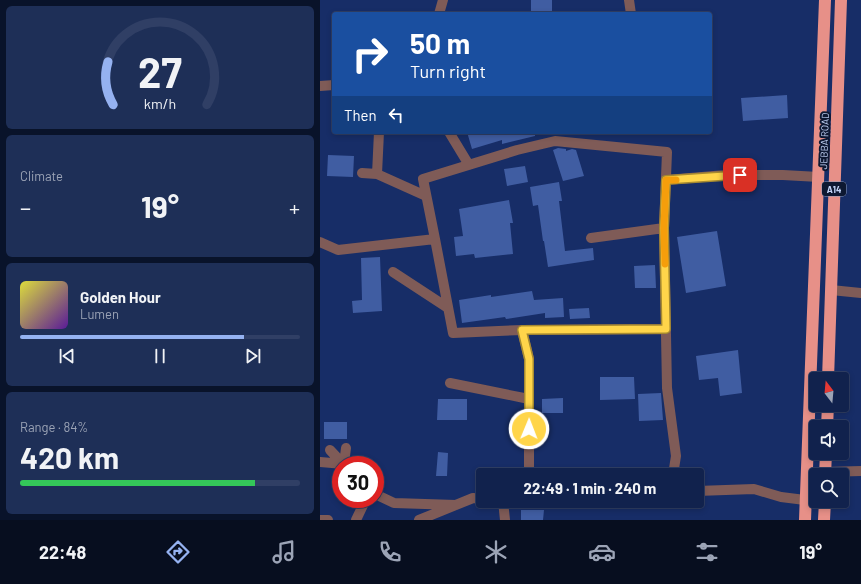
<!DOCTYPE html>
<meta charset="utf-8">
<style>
:root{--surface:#11224d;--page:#1e2f57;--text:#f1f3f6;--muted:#9ca4b6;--line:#303f65;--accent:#95b2f1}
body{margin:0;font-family:Barlow,sans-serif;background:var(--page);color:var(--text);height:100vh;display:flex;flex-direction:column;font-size:15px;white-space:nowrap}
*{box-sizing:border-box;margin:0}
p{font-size:13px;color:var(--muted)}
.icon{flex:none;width:22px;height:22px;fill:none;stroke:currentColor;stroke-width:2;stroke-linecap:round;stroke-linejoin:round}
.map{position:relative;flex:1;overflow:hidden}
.drawer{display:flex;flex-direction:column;gap:6px;padding:6px;background:#09132a;width:320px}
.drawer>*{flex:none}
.top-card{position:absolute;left:12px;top:12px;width:380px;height:122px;border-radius:4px;box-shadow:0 2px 6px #0003,0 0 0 1px var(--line);background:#1a4fa0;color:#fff;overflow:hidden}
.needle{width:26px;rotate:344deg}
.controls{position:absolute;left:489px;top:372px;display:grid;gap:8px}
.controls a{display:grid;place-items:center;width:40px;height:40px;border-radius:4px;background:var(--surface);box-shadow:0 2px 6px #0003,0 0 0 1px var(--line);font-size:20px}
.speed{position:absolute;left:12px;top:456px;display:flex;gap:8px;font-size:20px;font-weight:700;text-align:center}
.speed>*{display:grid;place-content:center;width:52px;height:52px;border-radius:50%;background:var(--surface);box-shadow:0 2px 6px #0003,0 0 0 1px var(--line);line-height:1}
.speed .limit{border:6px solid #d22;background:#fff;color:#111}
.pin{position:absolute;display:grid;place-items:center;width:34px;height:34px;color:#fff;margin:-17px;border-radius:8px;box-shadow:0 2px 6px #0006}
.me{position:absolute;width:44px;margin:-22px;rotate:1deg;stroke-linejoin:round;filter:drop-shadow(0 0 3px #0008)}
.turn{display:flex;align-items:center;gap:14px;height:84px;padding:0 12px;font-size:18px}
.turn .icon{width:52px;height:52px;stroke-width:2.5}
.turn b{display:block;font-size:28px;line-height:34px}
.then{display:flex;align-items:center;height:38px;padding:0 12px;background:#0003;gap:8px;font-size:15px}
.big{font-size:30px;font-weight:700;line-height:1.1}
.drawer .tile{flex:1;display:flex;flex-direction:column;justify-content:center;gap:6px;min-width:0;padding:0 14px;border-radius:6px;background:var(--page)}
.drawer .dial{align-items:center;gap:0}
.dial svg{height:104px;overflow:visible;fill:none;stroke:var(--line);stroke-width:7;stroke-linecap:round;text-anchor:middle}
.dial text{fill:var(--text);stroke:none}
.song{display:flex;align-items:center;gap:12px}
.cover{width:48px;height:48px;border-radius:6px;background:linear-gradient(135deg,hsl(60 70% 55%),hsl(270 70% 35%))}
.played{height:4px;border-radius:2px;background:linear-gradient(90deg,var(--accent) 80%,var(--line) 80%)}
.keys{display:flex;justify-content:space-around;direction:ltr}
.heat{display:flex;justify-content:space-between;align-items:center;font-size:22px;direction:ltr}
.charge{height:6px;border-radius:3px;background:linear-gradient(90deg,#34c759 84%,var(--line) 0)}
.trip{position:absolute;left:156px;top:468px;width:228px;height:40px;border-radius:4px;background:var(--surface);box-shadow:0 2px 6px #0003,0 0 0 1px var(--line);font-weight:700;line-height:40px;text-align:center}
.tab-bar{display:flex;height:64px;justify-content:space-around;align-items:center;background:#070e1f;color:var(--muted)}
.tab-bar .icon{width:28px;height:28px}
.tab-bar .active{color:var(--accent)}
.tab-bar b{font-size:18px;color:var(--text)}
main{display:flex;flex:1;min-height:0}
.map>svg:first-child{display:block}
</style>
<main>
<section class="drawer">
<div class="tile dial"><svg viewBox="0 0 100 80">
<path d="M14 69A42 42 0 1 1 86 69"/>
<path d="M14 69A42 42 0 0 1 10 36" stroke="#95b2f1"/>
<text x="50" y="56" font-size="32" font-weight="700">27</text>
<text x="50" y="72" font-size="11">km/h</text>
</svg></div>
<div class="tile"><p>Climate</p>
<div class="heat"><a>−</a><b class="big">19°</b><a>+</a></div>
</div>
<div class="tile">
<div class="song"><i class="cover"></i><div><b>Golden Hour</b><p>Lumen</p></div></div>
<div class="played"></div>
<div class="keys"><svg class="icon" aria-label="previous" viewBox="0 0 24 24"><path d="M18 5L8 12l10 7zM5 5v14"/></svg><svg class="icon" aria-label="pause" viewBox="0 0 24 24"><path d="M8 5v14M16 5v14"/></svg><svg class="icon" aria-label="next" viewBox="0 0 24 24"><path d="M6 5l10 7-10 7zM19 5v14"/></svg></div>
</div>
<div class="tile"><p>Range · 84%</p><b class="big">420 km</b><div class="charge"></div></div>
</section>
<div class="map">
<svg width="541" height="520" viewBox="0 0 541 520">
<rect width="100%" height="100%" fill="#172d67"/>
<path fill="#405da2" d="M211 0H232V12H211Z
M467 95 468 118 423 121 421 98Z
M147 132H215V136L182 144V140L152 149Z
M238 148 246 149V151L252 149 256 150 264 176 243 181 233 150Z
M8 155 34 156 33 177 7 176Z
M205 166 208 182 187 186 184 169Z
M239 182 242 201H239L245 251 273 248 274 260 228 267 224 241H223L218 205 213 206 210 187Z
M189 200 193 223H190L193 254 155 258 154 254 136 256 134 237 143 236 139 209Z
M397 231 406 286 366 293 357 237Z
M60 257 62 311 33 313 32 301 42 300 41 258Z
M335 265 336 288H315L314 266Z
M212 291 214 300 243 298 244 317 225 318V313L186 319 185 317 142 323 139 300 171 295V297Z
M269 308 270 318 250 319 249 309Z
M418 350 422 393 400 396 398 378 379 380 376 356Z
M280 377H314L315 399 280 400Z
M341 393 343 420 319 421 318 394Z
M243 398V413H222V399Z
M118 399H147V420H117Z
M4 422H27V439H4Z
M118 452 128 453 127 476H116Z
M201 510H224L223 520H201Z"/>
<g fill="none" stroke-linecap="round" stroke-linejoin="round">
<path stroke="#7f5b57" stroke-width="10" d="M309 0 311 14
M119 14 123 0
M0 86 14 85
M59 132 57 174 106 196
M129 132 149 165
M42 173 57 174
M346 180 406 175H463L499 177
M344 228 347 388 356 456 353 475
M115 239 133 333 202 330 209 359V475
M0 242 18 250 115 239 103 179 197 150 235 141 347 152 344 228 271 238
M73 272 128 308
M511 290 541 293
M202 330 346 329
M130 383 209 399
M10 450 24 465
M0 462 24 464 26 448
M505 472 541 471
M377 491 434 489 461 497 485 500
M55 494 74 503 136 505
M183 501 185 520
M0 520H8
M36 520 46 499
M99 520 153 498 163 499"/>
<path stroke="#e79088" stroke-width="12" d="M508 379 521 0
M507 427 508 405
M505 475 506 453
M485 520 505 0
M504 520 505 501"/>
</g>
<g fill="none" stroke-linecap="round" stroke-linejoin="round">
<defs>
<path id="route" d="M209 429V359L202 330 346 329 344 228 346 180 420 175"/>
</defs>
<use href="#route" stroke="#a68a30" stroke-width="10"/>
<use href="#route" stroke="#ffd54a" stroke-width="7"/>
<path stroke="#f59e0b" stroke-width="7" d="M345 264 344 228 346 180H356"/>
</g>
<g text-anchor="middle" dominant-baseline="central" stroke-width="4" stroke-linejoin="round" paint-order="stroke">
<rect fill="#0d1832" stroke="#8c9bbc" stroke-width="1" x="502" y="182" width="24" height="14" rx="3"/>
<g font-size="9" font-weight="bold" fill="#c2d3f7">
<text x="514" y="189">A14</text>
</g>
<g font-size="10" fill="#c2d3f7" stroke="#0d1832">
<text transform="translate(504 141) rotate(-88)">JEBBA ROAD</text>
</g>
</g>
</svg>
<div class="controls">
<a><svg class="needle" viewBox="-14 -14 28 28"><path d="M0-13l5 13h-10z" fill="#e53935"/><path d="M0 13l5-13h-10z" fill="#9ca4b6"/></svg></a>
<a><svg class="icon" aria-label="sound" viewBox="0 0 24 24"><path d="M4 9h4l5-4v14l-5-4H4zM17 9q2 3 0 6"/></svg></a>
<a><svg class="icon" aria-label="search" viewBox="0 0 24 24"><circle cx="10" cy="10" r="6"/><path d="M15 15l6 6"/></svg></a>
</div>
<div class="speed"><div class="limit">30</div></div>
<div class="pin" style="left:420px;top:175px;background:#d93025"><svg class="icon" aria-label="arrive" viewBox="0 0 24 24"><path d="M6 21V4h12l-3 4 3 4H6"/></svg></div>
<svg class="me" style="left:209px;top:429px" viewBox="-20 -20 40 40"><circle r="17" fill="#ffd54a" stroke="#fff" stroke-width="3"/><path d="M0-11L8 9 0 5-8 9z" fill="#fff"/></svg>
<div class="trip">22:49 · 1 min · 240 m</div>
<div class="top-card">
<div class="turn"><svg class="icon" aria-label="right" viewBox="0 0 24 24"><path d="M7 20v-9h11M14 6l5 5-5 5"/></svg><div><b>50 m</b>Turn right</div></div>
<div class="then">Then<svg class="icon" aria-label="left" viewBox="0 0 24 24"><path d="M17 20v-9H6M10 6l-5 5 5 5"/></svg></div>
</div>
</div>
</main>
<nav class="tab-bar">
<b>22:48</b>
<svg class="icon active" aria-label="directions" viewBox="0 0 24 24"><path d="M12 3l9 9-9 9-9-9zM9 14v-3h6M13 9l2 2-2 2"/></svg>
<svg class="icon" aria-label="music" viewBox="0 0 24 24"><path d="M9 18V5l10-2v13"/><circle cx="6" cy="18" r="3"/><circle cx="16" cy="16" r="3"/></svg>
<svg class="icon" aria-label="phone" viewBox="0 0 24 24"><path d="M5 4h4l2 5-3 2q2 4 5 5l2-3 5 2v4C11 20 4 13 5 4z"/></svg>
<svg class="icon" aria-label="climate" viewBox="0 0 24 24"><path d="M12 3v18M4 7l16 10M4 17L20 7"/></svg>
<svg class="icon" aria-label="car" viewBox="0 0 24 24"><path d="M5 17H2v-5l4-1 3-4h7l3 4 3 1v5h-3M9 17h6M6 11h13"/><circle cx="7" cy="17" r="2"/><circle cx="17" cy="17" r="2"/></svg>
<svg class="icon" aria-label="filters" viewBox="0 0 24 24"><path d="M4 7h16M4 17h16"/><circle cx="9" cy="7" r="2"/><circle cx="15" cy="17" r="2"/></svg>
<b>19°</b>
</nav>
